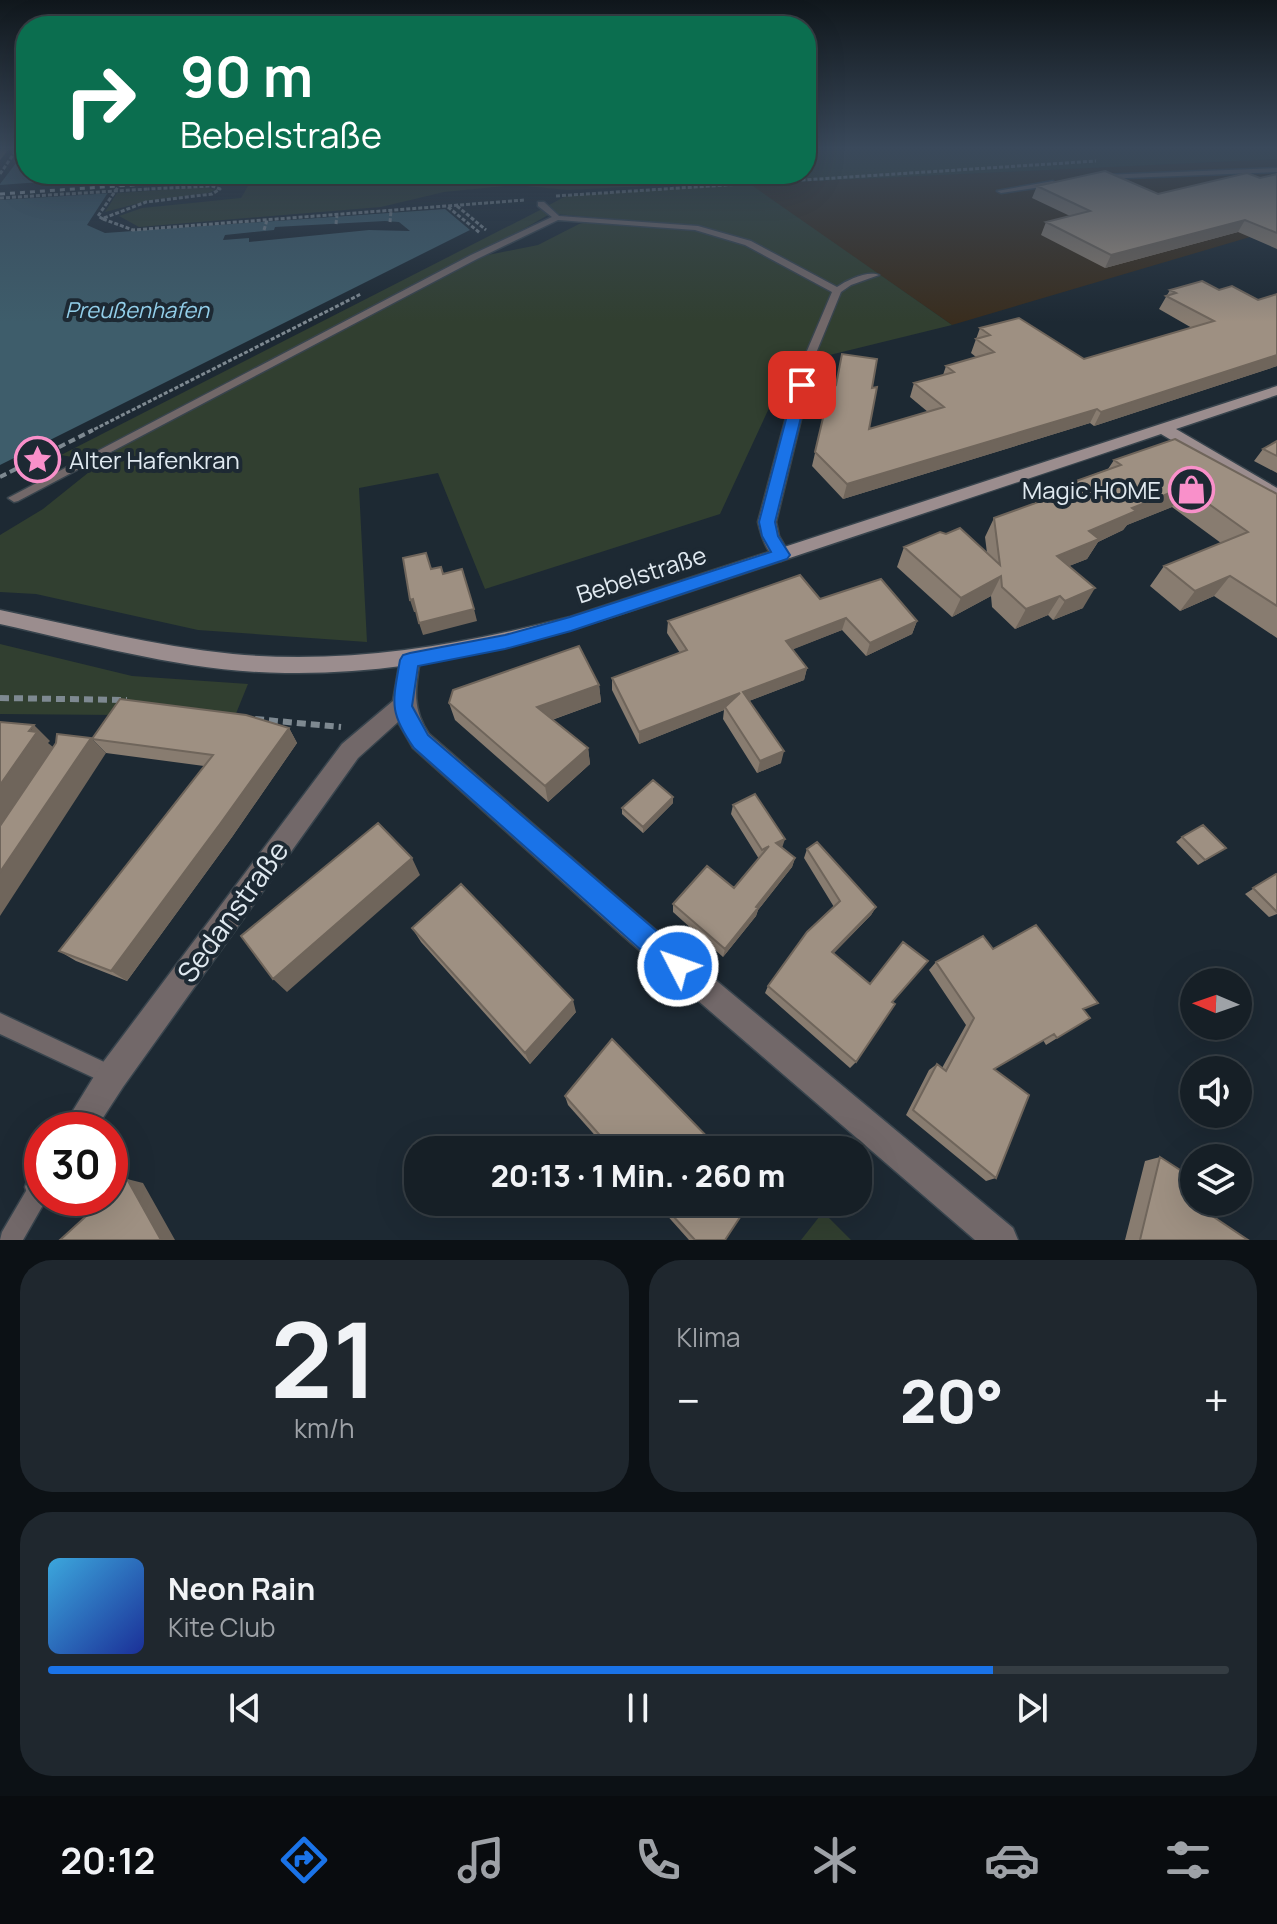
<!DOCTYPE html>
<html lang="de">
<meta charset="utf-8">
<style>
:root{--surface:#161f26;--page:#1f272e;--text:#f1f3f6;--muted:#9ea2a7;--line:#353d43;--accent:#1a73e8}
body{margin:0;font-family:Manrope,sans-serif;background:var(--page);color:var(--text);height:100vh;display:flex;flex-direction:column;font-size:30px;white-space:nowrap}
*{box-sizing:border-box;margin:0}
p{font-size:26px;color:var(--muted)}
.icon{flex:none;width:44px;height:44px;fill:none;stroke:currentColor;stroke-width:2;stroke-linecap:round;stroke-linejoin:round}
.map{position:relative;height:1240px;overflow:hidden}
.panel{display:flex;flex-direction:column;gap:20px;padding:20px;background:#0c1115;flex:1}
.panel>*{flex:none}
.hud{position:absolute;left:16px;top:16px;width:800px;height:168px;border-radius:32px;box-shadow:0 8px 32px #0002,0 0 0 2px var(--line);background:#0b6e4f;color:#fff;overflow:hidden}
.needle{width:52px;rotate:272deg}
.fabs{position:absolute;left:1180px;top:968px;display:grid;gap:16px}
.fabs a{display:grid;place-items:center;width:72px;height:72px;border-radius:50%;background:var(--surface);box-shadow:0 8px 32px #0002,0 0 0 2px var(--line);font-size:40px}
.speed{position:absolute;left:24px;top:1112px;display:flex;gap:16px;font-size:40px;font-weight:700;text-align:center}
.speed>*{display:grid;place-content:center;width:104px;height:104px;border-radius:50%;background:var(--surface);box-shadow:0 8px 32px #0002,0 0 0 2px var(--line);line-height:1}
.speed .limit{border:12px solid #d22;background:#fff;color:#111}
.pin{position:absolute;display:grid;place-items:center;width:68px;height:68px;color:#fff;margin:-34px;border-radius:16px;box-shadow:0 4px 12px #0006}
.me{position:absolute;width:88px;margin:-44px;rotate:311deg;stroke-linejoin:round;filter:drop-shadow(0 0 6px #0008)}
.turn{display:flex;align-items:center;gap:28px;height:168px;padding:0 32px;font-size:36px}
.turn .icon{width:104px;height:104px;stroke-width:2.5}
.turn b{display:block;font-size:56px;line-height:68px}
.big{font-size:60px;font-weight:800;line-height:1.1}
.panel .widget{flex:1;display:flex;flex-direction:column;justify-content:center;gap:12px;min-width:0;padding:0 28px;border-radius:32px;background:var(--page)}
.panel .dial{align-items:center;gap:0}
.dial b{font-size:104px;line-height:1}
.song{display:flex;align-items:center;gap:24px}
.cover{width:96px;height:96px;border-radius:12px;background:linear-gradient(135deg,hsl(200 70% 55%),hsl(230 70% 35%))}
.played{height:8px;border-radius:4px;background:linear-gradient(90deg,var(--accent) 80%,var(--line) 80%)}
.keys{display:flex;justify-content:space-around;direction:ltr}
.heat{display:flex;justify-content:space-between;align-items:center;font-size:44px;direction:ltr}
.panel .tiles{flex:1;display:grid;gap:20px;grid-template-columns:1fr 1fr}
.widget:last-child{grid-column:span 2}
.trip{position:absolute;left:404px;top:1136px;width:468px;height:80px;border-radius:32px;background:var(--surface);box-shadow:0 8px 32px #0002,0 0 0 2px var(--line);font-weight:800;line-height:80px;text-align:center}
.menu{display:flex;height:128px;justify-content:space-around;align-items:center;background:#090c0f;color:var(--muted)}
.menu .icon{width:56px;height:56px}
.menu .current{color:var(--accent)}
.menu b{font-size:36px;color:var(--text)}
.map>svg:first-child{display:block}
</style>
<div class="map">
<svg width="1277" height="1240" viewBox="0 0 1277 1240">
<rect width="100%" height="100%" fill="#1d2933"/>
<path fill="#392d1e" d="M1277 159V229L952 325 748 184Z"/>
<path fill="#313f30" d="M857 149H1277V159L750 184 952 325 789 365 720 514 485 589 438 473 359 488 367 642 198 630 36 594 0 592V535L43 509 119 448 483 256 538 245 579 224 600 218 556 214 549 205 566 196 747 183 743 181 568 190 515 185 444 192 381 207 139 227 119 216 142 208 241 198 248 186 417 174H806V152Z
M206 187 215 190 208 193 151 200 105 212 117 193Z
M542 209 548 215 527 227 83 459 61 455Z
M0 644 132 676 248 684 235 716 0 714Z
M823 1212 851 1240H801Z"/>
<path fill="#3e5d6b" d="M26 150V174H120L87 225 105 233 445 209 470 230 0 465V184Z"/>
<path fill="#1d2933" d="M123 176 113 193 0 200V185Z
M385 221 399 222 410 231 369 230 249 242V238L223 240 225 235 274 230 275 227Z"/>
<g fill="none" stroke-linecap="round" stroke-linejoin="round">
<defs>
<path id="lane" d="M1277 168V172L1102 179 1098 177 1102 175Z
M1053 181 1056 185 1001 193 997 191Z
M538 202H544L559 216 698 226 751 241 837 287C847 280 868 270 879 275L851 285 841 292 814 358 809 361 804 358 832 292 745 245 695 230 558 220 477 259 18 501 14 502 8 498 471 255 552 217 538 206Z
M0 1013 119 1069 123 1076 119 1083 112 1087 105 1083 0 1034Z
M42 1176V1198H47L23 1240H0L2 1232 33 1179Z"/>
<path id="street" d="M809 354 816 358 776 522 779 536 790 555 781 561C767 557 761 535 758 522L802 358Z
M410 652 417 654 420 660C415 689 412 709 429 734L640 917 1013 1228 1018 1240H975L622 935 413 748 398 722 358 758 123 1087 95 1130H61L101 1065 342 744 393 701 400 660 403 654Z
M42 1169V1198H53L41 1203 29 1199 25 1187 30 1173Z"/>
<path id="secondary" d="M1277 386V395L1176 429 1277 488V502L1161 434C1028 479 894 523 760 568 605 620 452 676 285 673 188 672 94 645 0 624V610C77 626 154 646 233 654 347 665 460 645 570 617Z"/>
</defs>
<use href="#lane" stroke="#38444d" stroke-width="3"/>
<use href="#street" stroke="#38444d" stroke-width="3"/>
<use href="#secondary" stroke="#38444d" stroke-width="3"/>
<path stroke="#7e8991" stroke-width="3" stroke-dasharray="4 2" stroke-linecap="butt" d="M0 174 17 149
M556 196 1096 161
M457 206 486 230
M448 207 480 233
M104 218 146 202 212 194 220 189 212 186 148 189
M103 219 133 230 525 200
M103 219 98 216 127 174
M390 222 391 211
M336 224 337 215
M264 230 267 220
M89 432 361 294"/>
<path stroke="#7e8991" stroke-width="4" stroke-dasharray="7 4" stroke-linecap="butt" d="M0 477 93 430"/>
<path stroke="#7e8991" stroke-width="6" stroke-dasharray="9 5" stroke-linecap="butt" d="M0 698 127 700
M255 719 341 727"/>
<use href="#lane" fill="#726869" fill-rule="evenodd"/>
<use href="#street" fill="#726869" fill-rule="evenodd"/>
<use href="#secondary" fill="#9b8d8e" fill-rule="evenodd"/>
<path stroke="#acb6be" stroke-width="3" stroke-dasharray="5 5" stroke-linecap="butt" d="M0 194 294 174"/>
<path stroke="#7e8991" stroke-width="3" stroke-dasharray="4 2" stroke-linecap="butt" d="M0 198 148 189"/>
</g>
<path fill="#887c70" d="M1277 174V249L1238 232 1105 268 1041 235 1046 222 1070 216 1032 198 1037 186 1158 194 1260 178Z
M1170 290H1219L1258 300 1277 294V366L1094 426 1090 423 843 499 812 466 831 384 872 388 869 429 928 412 910 397 914 383 943 375 946 366 976 357 971 353 980 328 1084 359 1192 328 1159 309Z
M1277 441V473L1254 461 1263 449Z
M1114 460 1277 494V638L1214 596 1180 611 1150 586 1164 566 1221 543 1172 507 1127 525 1123 530 1098 542 1087 559 1069 566 1083 608 1053 620 1048 615 1015 629 992 607 991 596 952 617 897 567 904 547 987 553 985 537 994 518 1057 496 1062 486 1108 469Z
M820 599 917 621 912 634 866 656 842 630 793 649 807 668 804 680 749 701 781 763 757 773 723 719 724 710 639 744 612 690V678L680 653 667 633 668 621Z
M599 685 601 702 552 720 588 748 590 764 548 802 455 720 449 703Z
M289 728 297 743 232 837 127 981 76 961 59 951 204 766 106 753 92 739Z
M673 803 643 833 622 814V808Z
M733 805 795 858 792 867 758 910 756 916 723 957 673 912V904L734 888 759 859 731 814Z
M1182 837 1226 848 1198 865 1176 842Z
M807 849 876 907 871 915 833 954 892 1002 856 1062 850 1068 765 993 768 986 834 907 804 858Z
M1276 874 1277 914 1269 917 1245 894Z
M412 928 576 1012 530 1064 421 942Z
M993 949 1085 1011 1090 1018 1046 1045 1043 1040 995 1069 996 1178 986 1181 906 1115 929 1070 937 1064 942 1068 966 1025 929 970 936 962Z
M565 1096 720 1150H608L568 1105Z
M1160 1157 1190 1201 1248 1240H1125L1145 1161Z
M655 1202H750L725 1240H689Z"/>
<path fill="#6f655b" d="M2 149H9L0 160V151Z
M1245 220 1238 232 1105 268 1111 255Z
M1277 355V366L1094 426 1101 412Z
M1097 409 1090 423 843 499 847 484Z
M1185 487 1172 507 1127 525 1123 530 1098 542 1087 559 1046 575 1057 556 1089 531 1132 508Z
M1001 576 991 596 952 617 961 598Z
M1230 576 1214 596 1180 611 1195 591Z
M1095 588 1083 608 1053 620 1065 601Z
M1060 596 1048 615 1015 629 1026 609Z
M413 599 417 612H414L410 600Z
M474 609 477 621 423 635 419 623Z
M846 618 842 630 784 653 786 641Z
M917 621 912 634 866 656 870 643Z
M807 668 804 680 741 704 743 692Z
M599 685 601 702 540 724 537 707Z
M740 693 725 707 724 710 639 744V732Z
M34 725 50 741 48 743 53 747 0 828V785Z
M289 728 297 743 232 837 127 981 111 971Z
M91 738 106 753 0 916V872Z
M588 748 590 764 548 802 545 786Z
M784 751 781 763 757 773 760 761Z
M673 797V803L643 833V827Z
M785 839 782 848 776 843Z
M412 858 420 875 287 992 273 979Z
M795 858 792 867 758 910 756 916 723 957 725 949 756 907Z
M876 907 871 915 827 960 832 952Z
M573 1000 576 1012 530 1064 525 1053Z
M127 1179 143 1183 175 1240H161Z"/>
<path fill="#9e9082" stroke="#6f655b" stroke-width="2" d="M1105 171 1158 194 1247 173 1260 178 1277 174V233L1245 220 1111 255 1046 222 1090 211 1037 186Z
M1202 281 1219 290 1232 286 1258 300 1277 294V355L1101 412 1097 409 847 484 815 452 831 384 836 385 842 354 877 359 872 388 877 387 869 429 944 407 914 383 954 372 946 366 994 352 976 339 990 335 980 328 1019 318 1084 359 1214 321 1166 296 1176 293 1170 290Z
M1175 439 1277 494V606L1230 576 1195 591 1164 566 1248 532 1185 487 1132 508 1136 511 1089 531 1099 539 1057 556 1095 588 1065 601 1060 596 1026 609 1002 587 1001 576 961 598 904 547 940 532 946 534 960 528 1000 565 994 518 1069 491 1062 486 1121 465 1114 460Z
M1277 441V456L1263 449Z
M426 553 431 569 441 567 443 574 462 569 474 609 419 623 413 599 410 600 403 558Z
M800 575 820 599 881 579 917 621 870 643 846 618 786 641 807 668 743 692 784 751 760 761 725 707 740 693 639 732 612 678 687 650 668 621Z
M579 646 599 685 537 707 588 748 545 786 449 703 453 690Z
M120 699 246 715 289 728 220 824 111 971 59 951 213 755 92 739Z
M0 722 34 725 29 731 37 732 0 785Z
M57 734 91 738 0 872V826L56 743Z
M653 780 673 797 643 827 622 808Z
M755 794 785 839 776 843 795 858 756 907 758 908 725 949 673 904 707 866 734 888 769 846 762 850 733 805Z
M378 823 412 858 273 979 241 936Z
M1203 825 1226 848 1205 860 1182 837Z
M817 842 876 907 832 952 870 984 903 942 928 961 892 1002 895 1004 856 1062 768 986 807 932 840 901 807 849Z
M1276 874 1277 875V912L1253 888Z
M461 884 573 1000 525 1053 412 928Z
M1036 925 1098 1003 1083 1009 1090 1018 1057 1038 1054 1034 994 1069 1029 1095 996 1178 913 1110 937 1064 946 1071 974 1018 936 962 983 936 993 949Z
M612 1039 720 1150H613L565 1096Z
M1160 1157 1194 1179 1190 1201 1248 1240H1140Z
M127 1179 161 1240H60L106 1198H110V1194Z
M660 1202H750L725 1240H695Z"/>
<linearGradient id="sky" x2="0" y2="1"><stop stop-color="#10171c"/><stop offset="0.46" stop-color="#3a495b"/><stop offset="1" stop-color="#3a495b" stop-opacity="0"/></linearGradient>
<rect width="1277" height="322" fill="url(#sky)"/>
<path fill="#1a73e8" stroke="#114b97" stroke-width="2" d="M802 381 809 385 775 522 778 536 790 555 787 559 571 631 505 649 418 666 412 706 428 735 687 957 691 966 687 975 678 979 669 975 414 748C388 711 393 702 400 660L403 655 410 653 505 635 570 617 771 552 762 536 759 522 795 385Z"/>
<defs>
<symbol id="sight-ring" viewBox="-11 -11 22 22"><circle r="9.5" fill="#1d2933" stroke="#f990ca" stroke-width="1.5"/><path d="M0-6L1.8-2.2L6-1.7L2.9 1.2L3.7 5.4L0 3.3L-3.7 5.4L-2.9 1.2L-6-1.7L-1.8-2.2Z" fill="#f990ca"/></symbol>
<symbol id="shop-ring" viewBox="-11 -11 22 22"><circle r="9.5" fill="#1d2933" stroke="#f990ca" stroke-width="1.5"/><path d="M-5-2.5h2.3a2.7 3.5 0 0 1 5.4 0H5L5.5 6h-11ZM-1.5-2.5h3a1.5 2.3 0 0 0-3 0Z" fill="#f990ca"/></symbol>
</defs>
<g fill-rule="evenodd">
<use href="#sight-ring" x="12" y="434" width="51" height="51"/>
<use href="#shop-ring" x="1166" y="464" width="51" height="51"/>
</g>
<g text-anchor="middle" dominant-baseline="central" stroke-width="8" stroke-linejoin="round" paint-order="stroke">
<g font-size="22" font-style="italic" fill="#92cee9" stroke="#1d2933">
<text x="137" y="310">Preußenhafen</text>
</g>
<g font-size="24" fill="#e0e9f0" stroke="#1d2933" text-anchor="start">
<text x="69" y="459">Alter Hafenkran</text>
<text x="1161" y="489" text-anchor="end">Magic HOME</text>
</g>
<g font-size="24" fill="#e0e9f0" stroke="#1d2933">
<text transform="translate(641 574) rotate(-18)">Bebelstraße</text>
</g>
<g font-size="28" fill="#e0e9f0" stroke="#1d2933">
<text transform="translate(232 911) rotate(-54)">Sedanstraße</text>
</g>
</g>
</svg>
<div class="fabs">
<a><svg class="needle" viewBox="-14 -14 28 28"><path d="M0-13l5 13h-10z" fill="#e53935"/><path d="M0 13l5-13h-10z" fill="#9ea2a7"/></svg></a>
<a><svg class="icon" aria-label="sound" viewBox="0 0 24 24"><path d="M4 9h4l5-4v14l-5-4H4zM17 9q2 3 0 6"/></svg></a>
<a><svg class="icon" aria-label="layers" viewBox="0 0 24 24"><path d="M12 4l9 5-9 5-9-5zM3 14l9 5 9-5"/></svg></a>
</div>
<div class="speed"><div class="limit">30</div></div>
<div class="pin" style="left:802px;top:385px;background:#d93025"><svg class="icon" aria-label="arrive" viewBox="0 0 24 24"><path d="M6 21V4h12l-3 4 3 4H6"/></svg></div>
<svg class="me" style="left:678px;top:966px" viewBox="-20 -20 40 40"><circle r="17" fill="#1a73e8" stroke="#fff" stroke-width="3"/><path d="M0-11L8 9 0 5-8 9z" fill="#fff"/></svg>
<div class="trip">20:13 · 1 Min. · 260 m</div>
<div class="hud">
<div class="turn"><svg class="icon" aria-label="right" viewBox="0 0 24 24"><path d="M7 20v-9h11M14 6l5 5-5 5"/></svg><div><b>90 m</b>Bebelstraße</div></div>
</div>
</div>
<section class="panel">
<div class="tiles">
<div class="widget dial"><b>21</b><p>km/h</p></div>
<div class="widget"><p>Klima</p>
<div class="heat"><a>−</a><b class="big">20°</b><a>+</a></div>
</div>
<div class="widget">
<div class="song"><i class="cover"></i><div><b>Neon Rain</b><p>Kite Club</p></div></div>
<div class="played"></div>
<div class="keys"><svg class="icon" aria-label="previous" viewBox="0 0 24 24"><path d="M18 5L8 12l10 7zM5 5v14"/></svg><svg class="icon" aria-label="pause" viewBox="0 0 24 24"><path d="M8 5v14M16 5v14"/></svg><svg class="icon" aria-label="next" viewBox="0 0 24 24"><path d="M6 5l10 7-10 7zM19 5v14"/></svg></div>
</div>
</div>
</section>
<nav class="menu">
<b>20:12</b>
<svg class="icon current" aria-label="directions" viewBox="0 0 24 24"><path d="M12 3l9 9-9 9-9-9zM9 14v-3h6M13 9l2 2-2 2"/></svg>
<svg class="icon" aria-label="music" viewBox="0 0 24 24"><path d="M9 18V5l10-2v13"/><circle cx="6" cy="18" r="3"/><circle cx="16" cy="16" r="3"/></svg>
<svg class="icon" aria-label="phone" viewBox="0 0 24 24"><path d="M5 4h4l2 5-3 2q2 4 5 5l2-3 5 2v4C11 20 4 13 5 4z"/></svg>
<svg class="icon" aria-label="climate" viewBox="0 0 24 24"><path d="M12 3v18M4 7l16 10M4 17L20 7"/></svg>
<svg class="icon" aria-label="car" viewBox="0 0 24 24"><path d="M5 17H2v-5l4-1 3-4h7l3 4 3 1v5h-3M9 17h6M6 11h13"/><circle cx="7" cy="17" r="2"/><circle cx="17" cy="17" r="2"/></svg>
<svg class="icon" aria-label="filters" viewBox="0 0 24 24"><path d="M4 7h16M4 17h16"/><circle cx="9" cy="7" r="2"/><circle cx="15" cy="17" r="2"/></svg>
</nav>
